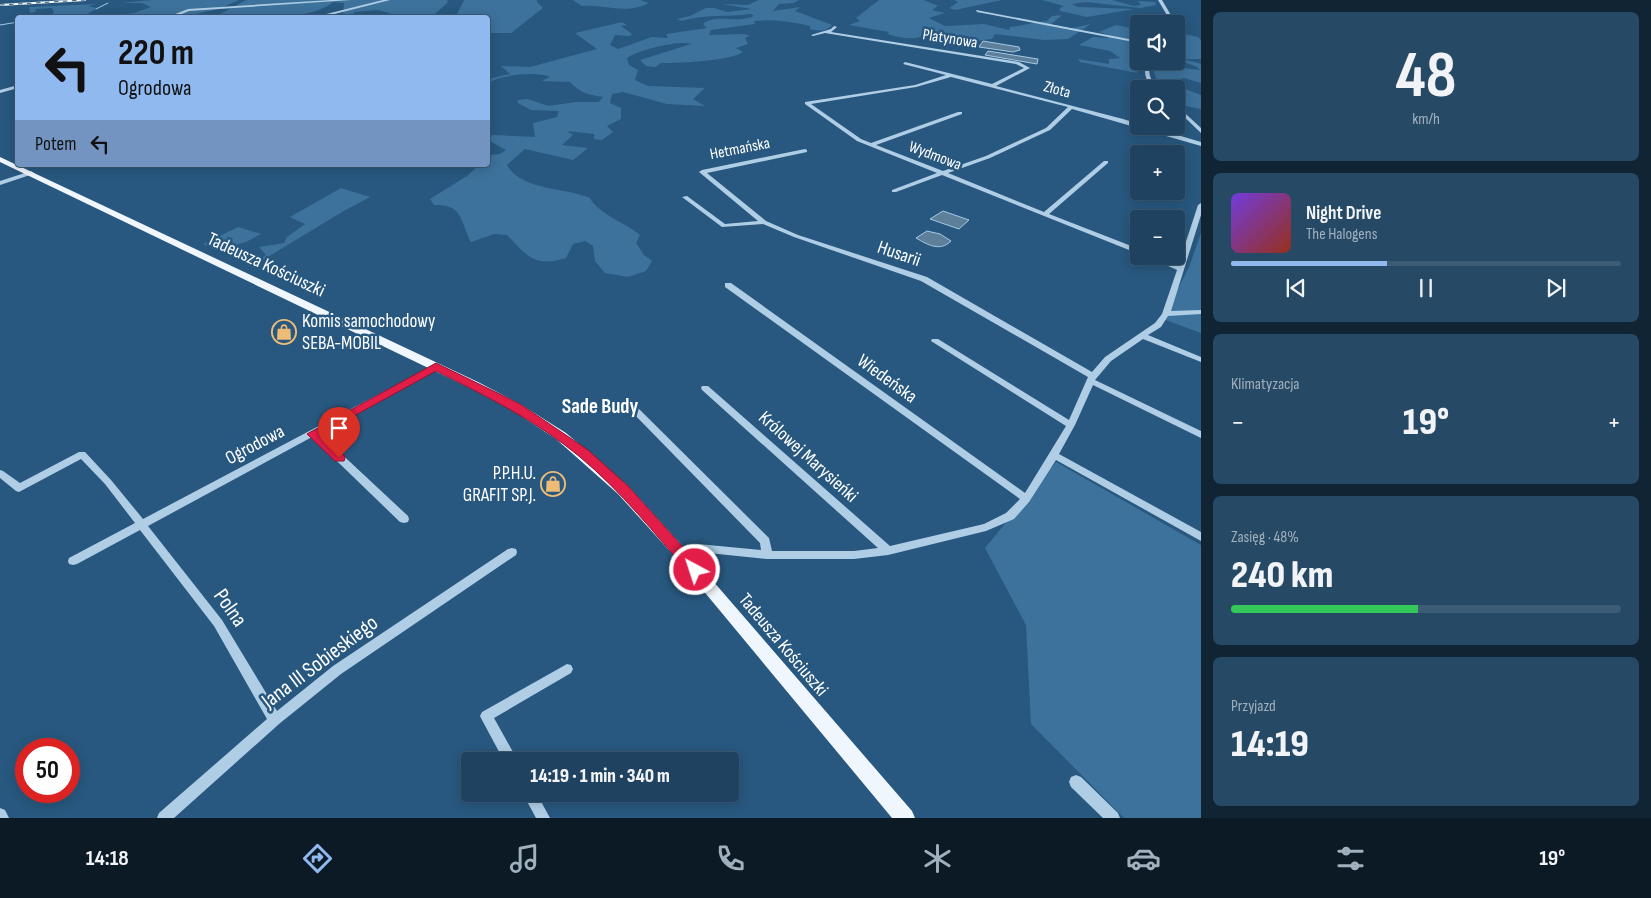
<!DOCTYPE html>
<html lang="pl">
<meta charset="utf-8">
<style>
:root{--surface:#1e425f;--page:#264965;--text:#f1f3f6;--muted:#a1b0bd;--line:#3c5b74;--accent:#90b9f0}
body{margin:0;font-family:"Sofia Sans Condensed",sans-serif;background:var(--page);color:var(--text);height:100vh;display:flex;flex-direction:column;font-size:19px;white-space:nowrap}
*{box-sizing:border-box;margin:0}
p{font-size:16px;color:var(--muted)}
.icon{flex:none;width:28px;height:28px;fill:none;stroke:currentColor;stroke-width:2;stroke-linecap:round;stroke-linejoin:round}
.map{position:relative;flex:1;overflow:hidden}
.sheet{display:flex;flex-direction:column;gap:12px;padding:12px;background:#102434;width:450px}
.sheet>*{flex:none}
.banner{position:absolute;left:15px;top:15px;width:475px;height:152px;border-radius:5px;box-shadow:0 2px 12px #0003,0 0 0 1px var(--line);background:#90b9f0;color:#111;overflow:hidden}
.controls{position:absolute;left:1130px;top:15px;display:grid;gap:10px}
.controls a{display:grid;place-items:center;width:55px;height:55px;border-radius:5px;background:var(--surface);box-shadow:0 2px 12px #0003,0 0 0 1px var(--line);font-size:25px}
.speed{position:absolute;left:15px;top:738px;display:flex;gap:10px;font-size:25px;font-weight:700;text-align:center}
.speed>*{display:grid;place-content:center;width:65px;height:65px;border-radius:50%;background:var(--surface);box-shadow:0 2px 12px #0003,0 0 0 1px var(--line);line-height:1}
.speed .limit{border:8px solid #d22;background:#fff;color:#111}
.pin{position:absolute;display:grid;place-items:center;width:42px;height:42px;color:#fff;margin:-51px -21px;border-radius:50% 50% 50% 0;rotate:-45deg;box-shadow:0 0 5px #0007}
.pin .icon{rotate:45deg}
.me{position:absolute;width:55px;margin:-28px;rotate:320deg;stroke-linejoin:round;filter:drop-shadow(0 0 4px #0008)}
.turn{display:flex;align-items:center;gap:18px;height:105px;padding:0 20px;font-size:22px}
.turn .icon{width:65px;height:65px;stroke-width:2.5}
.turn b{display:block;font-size:35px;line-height:42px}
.then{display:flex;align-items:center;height:48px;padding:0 20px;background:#0003;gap:10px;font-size:19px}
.big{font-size:38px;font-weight:800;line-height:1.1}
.sheet .widget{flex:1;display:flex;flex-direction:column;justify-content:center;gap:8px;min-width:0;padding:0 18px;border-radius:8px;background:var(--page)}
.sheet .dial{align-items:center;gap:0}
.dial b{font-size:65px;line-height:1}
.song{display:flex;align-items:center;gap:15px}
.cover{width:60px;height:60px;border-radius:8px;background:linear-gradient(135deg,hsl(260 70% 55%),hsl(10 70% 35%))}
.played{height:5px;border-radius:2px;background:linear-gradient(90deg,var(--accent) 40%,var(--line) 40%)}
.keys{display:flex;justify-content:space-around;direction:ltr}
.heat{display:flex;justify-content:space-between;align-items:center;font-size:28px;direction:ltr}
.charge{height:8px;border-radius:4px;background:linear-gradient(90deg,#34c759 48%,var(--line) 0)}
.trip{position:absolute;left:461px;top:752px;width:278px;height:50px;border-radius:5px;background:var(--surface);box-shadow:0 2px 12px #0003,0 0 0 1px var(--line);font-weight:800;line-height:50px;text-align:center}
.menu{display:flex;height:80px;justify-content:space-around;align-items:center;background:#0c1a26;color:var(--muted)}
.menu .icon{width:35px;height:35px}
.menu .current{color:var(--accent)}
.menu b{font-size:22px;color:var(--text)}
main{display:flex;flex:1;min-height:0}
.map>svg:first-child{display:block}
</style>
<main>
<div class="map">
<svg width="1201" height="818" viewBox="0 0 1201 818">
<rect width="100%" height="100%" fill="#28587f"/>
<path fill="#3d729c" d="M152 0H239L218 9 183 17 94 18 119 17 116 15 134 13 151 7 142 3H121Z
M246 0H447L448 2 432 17H402L378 10 354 12 353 17H328L343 14 344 3 333 2C308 23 244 17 213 18Z
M464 0H537V2L543 8 511 33H488V18L449 17 457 14Z
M573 0H640L649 3C626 15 604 4 582 6Z
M759 0H799L794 3 779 4 773 11 800 7 795 11 832 25C826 32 819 31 810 29V26C793 22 772 19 754 21L755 24 711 30 709 35 745 34 750 36 745 38 748 44 736 48 743 52C731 61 678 63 661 63L655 67 646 66 640 60 691 44C679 40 638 50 627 58L629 65 638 70 635 80 648 86 705 88 693 99 705 106 667 104 623 92 612 94 610 103 621 108V119L607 126 613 132 602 140 594 139V134L567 131 573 135 562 145 588 148 573 160 525 149 507 165C522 191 565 187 590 198 598 214 626 223 640 235L636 243 644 255 652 261 646 271 628 277 605 273 595 261 593 246 585 241 573 244 566 258C535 268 527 256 507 235L494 234 471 242C460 222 464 204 434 205L430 199 467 176 477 167 476 165H488V155L500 154 506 150 488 140 492 135 535 137 533 123 557 117 559 111 531 110 518 103V100L528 99 548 106 576 102H599L603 97C589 95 580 93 570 82L542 81 550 77C537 71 500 75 488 83V79L510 74 501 66 530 67 597 49 575 33 622 22 627 25 621 26 632 34 630 36 615 35 610 45 618 49 652 37 668 38 666 34 707 28 703 24C715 13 738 24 754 16L751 14C729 17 704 14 682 21L677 19 690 16 706 8H714L727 12 752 9 722 4 748 5Z
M879 0H924L938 6 932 10 945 13 929 18 945 26 984 24 1009 30 1010 27C1023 26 1034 22 1047 21L1052 16 1062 15 1050 25 1068 29 1091 24 1068 39 1044 40 995 34 992 39C984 39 968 44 961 43 952 41 943 34 935 33 928 32 923 37 916 38 906 39 897 37 888 34L889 32 849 25 860 21 856 18Z
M954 0H1002L955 10 949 8 958 2Z
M1042 0H1112L1134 6 1141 5 1138 1 1155 2 1156 5 1140 8 1086 2 1072 4 1078 7 1134 9 1087 17 1060 11V8L1064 6Z
M97 4 88 6 97 8 83 17H50L49 16 54 13 52 8 36 9 35 12 30 13 29 7Z
M1116 25 1139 30V61H1143L1138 66 1137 73 1080 62 1078 59 1109 64V59L1120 58 1110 51 1079 45 1093 37 1108 38 1109 35 1099 32Z
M1180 33 1198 37 1201 40V59H1176V38Z
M1187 60 1201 64V83L1184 78 1171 81 1177 86 1201 95V109L1186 106 1176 99V89C1156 89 1158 81 1151 64L1200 70 1197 67 1181 61Z
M341 188 370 197 342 212 253 266 203 244 238 227 261 234 246 242 228 247 230 252 254 264 266 255 259 247 284 243 287 237 305 224 290 217Z
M1201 233V333L1163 319 1189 267Z
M1056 462 1201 545V818H1124L1031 724 1026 625 985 548Z"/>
<path fill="#5d7f9a" stroke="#a4cae5" d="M983 41 1019 47 1020 50 1013 52 979 47Z
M988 51 1038 59 1037 64 985 55Z
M943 211 969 220 959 229 930 219Z
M927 231 940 234 951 241C940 252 928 245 916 238Z"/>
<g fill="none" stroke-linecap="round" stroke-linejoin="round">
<path stroke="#a4cae5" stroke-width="1" d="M96 9 108 3
M0 25 18 22"/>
<path fill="#afcee5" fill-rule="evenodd" d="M331 0H351L189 11 172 18H165L188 9Z
M383 0H390L319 18H310Z
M1158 0H1162L1172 17 1174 24H1170L1168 17Z
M976 10 1139 41V43L977 12Z
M834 26 837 27 831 32 1019 62 1030 68 996 86 1123 119 1139 124V126H1147L1201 142V146L1072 109 1050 130 990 158 948 173 1044 212 1104 161H1108V163L1049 214 1139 249V254L942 175 896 192H892V190L937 173 857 141 805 104V102L915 85 946 75 903 64 905 62 992 84 1024 68 1016 64 825 33 813 36 811 35 831 29ZM951 77 1068 107 1046 128 986 156 943 171 876 145 962 114V112H958L871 143 861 139 811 104 916 87Z
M1147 61H1151C1147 73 1150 80 1159 89H1154C1145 80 1143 73 1147 61Z
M18 85V88L0 93V90Z
M1176 105 1201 128V133L1176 109Z
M805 149 807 150V152L707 173 766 221 798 235 927 277 1092 372 1105 357 1155 323 1162 314 1177 270 1146 256H1156L1178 266 1198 205 1201 203V215L1171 311 1201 310V314L1168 316 1161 327 1148 335 1201 357V362L1143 339 1111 361 1095 380 1201 431V438L1093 385 1075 425 1059 454 1201 532V541L1056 460 1029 502 1014 519 986 531 888 555 854 559H767L699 552 682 559 678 558 677 555 678 552 698 544 761 550 760 543 630 410 629 408 630 406H636L769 538 772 551H854L878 548 702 390 701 388 702 386H708L890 546 984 524 1006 513 1020 499 725 287V283H731L1025 493 1066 426 931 341 932 339H938L1069 420 1088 377 921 281 794 237 763 224 722 227 682 197 687 196 725 224 758 221 699 172 702 170Z
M31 171 34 173 33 174 0 185V181Z
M436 364 439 365 440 367 439 369 319 433 408 516 409 519 408 522 404 523 400 522 312 437 148 526 222 620 277 711 333 666 508 549 512 548 516 549 517 552 516 555 341 674 279 724 174 818H157L159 813 267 719 214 626 140 530 77 564 73 565 69 564 68 561 69 558 135 523 105 484 81 459 19 492 16 491 0 478V470L3 471 20 483 79 452H85L111 480 143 519Z
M567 664 571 665 573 669 571 673 494 718 518 761H504L482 720 480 716 482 712Z
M1076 775 1081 777 1118 813 1120 818H1103L1071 787 1069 782 1071 777Z
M523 794H537L550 818H536Z
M0 808 5 810 9 818H0Z"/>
<path fill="#eff6fd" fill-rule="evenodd" d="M0 157 478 382 520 404 566 433 628 486 687 551 912 811 915 818H892L677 559 618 494 556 439 512 410 470 388 0 162Z"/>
<defs>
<path id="rail" d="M0 5 85 0"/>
</defs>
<use href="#rail" stroke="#fff" stroke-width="2"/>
<use href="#rail" stroke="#28587f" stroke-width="1" stroke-dasharray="4.5" stroke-linecap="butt"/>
</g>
<path fill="#e11d48" stroke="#92132f" d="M436 363 520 404 588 450 628 486 700 566 702 570 700 574H690C655 534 621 491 580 457 537 421 486 396 436 371L321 434 344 455 345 458 344 461H335L307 434Z"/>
<defs>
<symbol id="shop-ring" viewBox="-11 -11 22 22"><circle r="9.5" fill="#28587f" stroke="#edbc76" stroke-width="1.5"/><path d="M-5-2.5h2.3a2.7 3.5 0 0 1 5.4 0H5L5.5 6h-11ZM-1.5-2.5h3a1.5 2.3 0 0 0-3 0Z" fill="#edbc76"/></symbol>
</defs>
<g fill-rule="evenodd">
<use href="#shop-ring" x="270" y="318" width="28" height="28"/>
<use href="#shop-ring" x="539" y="470" width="28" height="28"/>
</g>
<g text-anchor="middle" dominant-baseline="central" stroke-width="5" stroke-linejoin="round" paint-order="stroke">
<g font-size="16" fill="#fff" stroke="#28587f">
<text transform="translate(950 39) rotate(9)">Platynowa</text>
<text transform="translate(1057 90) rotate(15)">Złota</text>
<text transform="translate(740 149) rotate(-11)">Hetmańska</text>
<text transform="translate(935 156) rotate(21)">Wydmowa</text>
</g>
<g font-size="19" fill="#fff" stroke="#28587f">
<text transform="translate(899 254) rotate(19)">Husarii</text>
<text transform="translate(266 265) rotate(25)">Tadeusza Kościuszki</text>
<text transform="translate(887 379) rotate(36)">Wiedeńska</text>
<text transform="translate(255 445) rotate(-28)">Ogrodowa</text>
<text transform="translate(808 457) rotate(42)">Królowej Marysieńki</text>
<text transform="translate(783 645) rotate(50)">Tadeusza Kościuszki</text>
</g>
<g font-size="19" fill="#fff" stroke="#28587f" text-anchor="start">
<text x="302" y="321">Komis samochodowy<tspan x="302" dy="22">SEBA-MOBIL</tspan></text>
<text x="536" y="473" text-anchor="end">P.P.H.U.<tspan x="536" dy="22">GRAFIT SP.J.</tspan></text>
</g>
<g font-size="21" font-weight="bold" fill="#fff" stroke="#28587f">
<text x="600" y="406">Sade Budy</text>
</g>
<g font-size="22" fill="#fff" stroke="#28587f">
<text transform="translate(230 608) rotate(55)">Polna</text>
<text transform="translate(320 662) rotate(-37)">Jana III Sobieskiego</text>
</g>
</g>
</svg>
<div class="controls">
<a><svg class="icon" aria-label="sound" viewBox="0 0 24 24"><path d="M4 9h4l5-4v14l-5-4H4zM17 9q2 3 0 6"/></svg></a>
<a><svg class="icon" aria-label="search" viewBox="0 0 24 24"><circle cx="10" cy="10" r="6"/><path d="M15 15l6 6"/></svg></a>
<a>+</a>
<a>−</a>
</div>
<div class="speed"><div class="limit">50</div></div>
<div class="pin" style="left:339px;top:458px;background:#d93025"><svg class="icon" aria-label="arrive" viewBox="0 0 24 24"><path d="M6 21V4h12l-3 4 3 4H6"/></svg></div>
<svg class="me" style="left:695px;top:570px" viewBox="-20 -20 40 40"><circle r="17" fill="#e11d48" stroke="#fff" stroke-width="3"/><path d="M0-11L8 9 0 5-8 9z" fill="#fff"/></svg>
<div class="trip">14:19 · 1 min · 340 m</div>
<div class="banner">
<div class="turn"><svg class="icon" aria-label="left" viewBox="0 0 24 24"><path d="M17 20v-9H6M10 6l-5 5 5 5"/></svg><div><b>220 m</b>Ogrodowa</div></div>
<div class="then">Potem<svg class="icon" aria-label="left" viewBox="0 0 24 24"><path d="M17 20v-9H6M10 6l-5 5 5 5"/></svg></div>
</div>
</div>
<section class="sheet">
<div class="widget dial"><b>48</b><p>km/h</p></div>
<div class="widget">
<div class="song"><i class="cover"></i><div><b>Night Drive</b><p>The Halogens</p></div></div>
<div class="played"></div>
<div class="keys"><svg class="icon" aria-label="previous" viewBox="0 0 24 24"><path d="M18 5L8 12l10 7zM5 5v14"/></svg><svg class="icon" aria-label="pause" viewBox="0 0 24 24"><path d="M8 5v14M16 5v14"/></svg><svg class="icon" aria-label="next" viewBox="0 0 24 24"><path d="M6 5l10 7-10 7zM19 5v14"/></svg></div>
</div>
<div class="widget"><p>Klimatyzacja</p>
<div class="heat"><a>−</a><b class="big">19°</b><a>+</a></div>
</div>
<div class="widget"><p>Zasięg · 48%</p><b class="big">240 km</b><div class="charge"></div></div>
<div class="widget"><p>Przyjazd</p><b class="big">14:19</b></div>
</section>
</main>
<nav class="menu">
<b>14:18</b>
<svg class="icon current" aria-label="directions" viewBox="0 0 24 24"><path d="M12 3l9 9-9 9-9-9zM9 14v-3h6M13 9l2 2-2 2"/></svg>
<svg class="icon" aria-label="music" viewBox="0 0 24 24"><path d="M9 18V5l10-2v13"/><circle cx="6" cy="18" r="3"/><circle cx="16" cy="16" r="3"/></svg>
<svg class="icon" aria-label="phone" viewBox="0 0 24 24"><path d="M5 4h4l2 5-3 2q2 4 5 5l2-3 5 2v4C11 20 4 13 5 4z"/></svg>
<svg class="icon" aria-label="climate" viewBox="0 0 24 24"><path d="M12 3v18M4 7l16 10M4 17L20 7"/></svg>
<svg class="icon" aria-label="car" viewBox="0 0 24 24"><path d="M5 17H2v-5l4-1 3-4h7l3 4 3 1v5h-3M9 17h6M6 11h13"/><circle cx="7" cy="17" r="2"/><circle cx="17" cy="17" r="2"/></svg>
<svg class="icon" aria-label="filters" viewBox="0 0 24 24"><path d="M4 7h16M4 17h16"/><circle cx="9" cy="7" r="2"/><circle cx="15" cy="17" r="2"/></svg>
<b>19°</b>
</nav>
